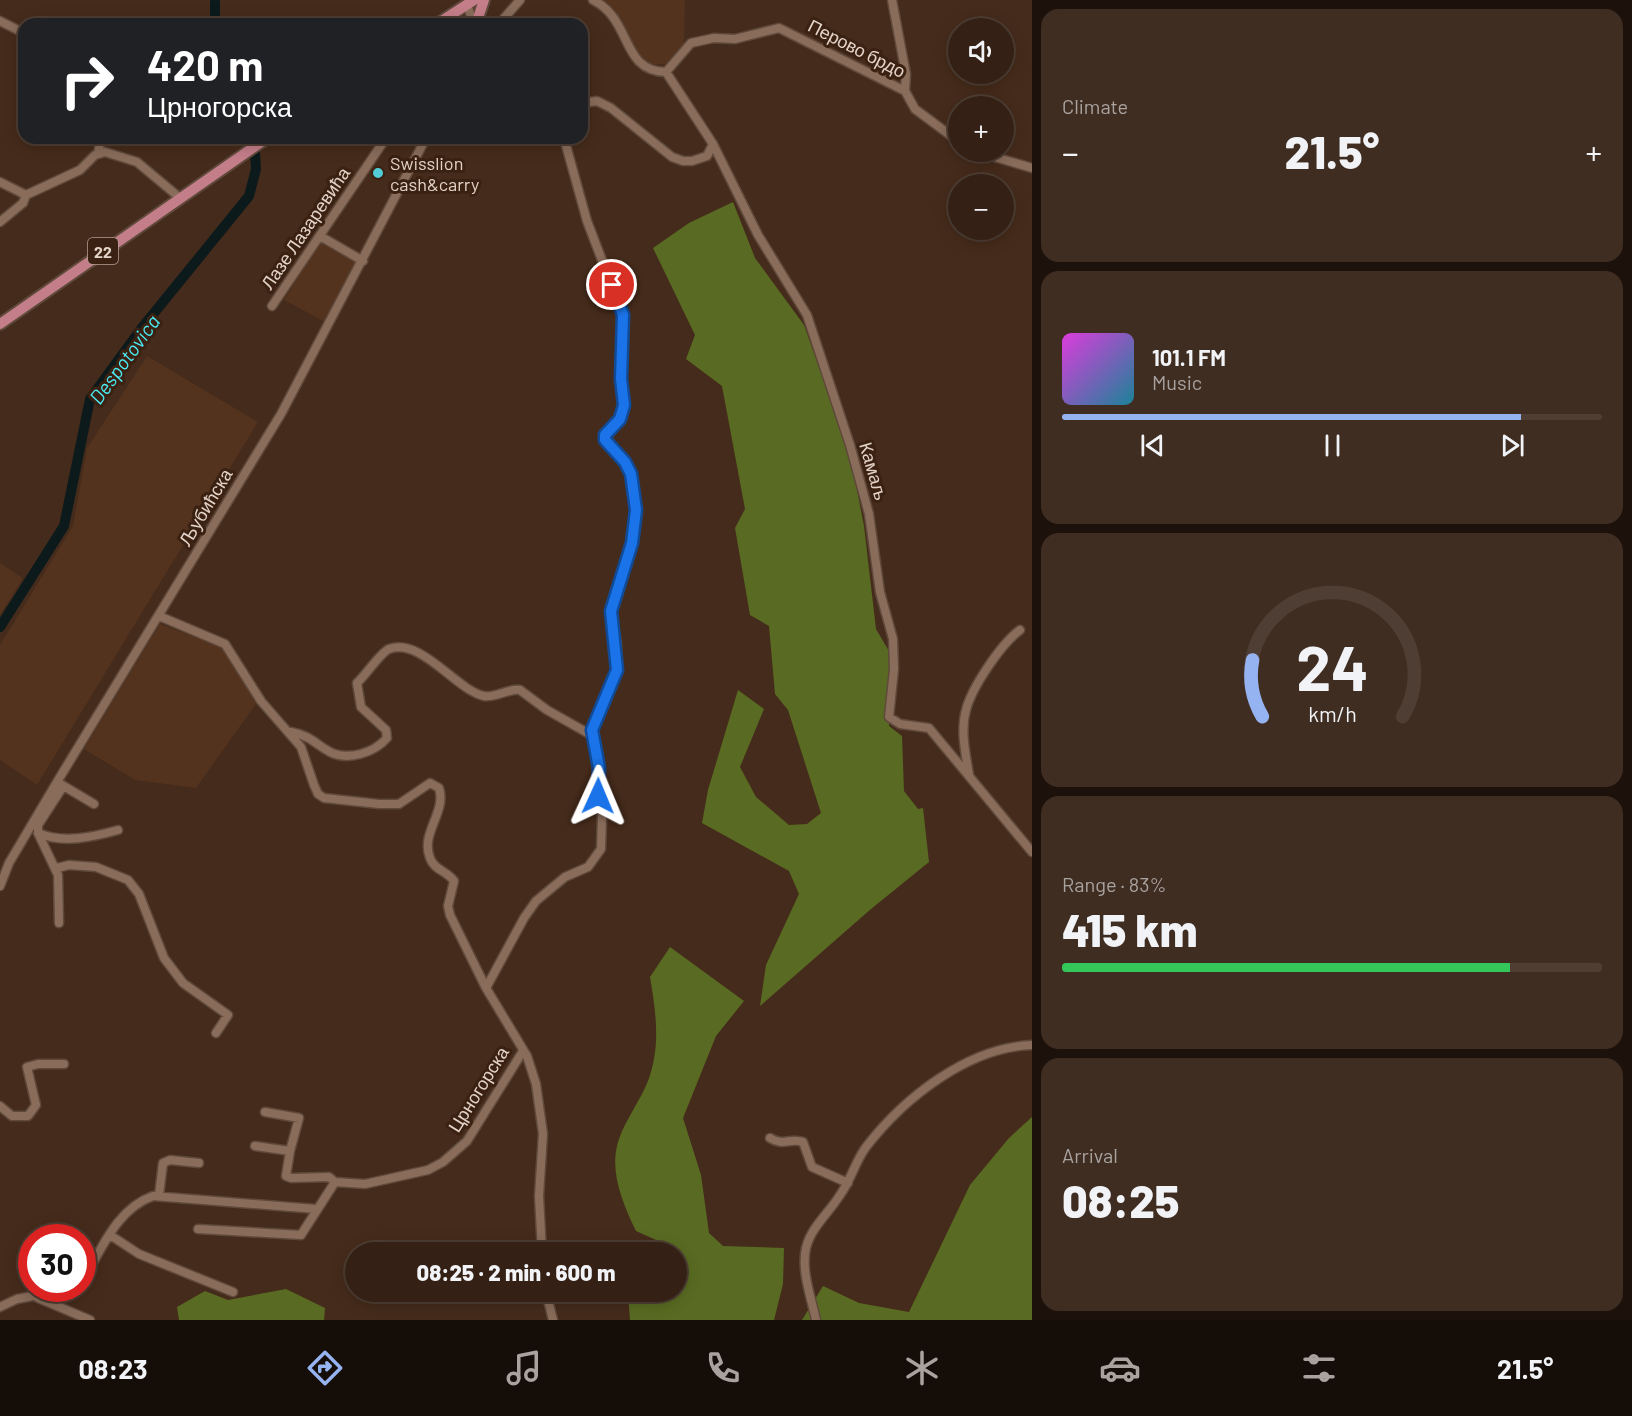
<!DOCTYPE html>
<meta charset="utf-8">
<style>
:root{--surface:#342014;--page:#3f2d22;--text:#f1f3f6;--muted:#a9a3a0;--line:#4e3e34;--accent:#95b2f1}
body{margin:0;font-family:Barlow,sans-serif;background:var(--page);color:var(--text);height:100vh;display:flex;flex-direction:column;font-size:22px;white-space:nowrap}
*{box-sizing:border-box;margin:0}
p{font-size:20px;color:var(--muted)}
.icon{flex:none;width:33px;height:33px;fill:none;stroke:currentColor;stroke-width:2;stroke-linecap:round;stroke-linejoin:round}
.map{position:relative;flex:1;overflow:hidden}
.panel{display:flex;flex-direction:column;gap:9px;padding:9px;background:#1d120b;width:600px}
.panel>*{flex:none}
.banner{position:absolute;left:18px;top:18px;width:570px;height:126px;border-radius:18px;box-shadow:0 3px 15px #0003,0 0 0 2px var(--line);background:#202124;color:#fff;overflow:hidden}
.fabs{position:absolute;left:948px;top:18px;display:grid;gap:12px}
.fabs a{display:grid;place-items:center;width:66px;height:66px;border-radius:50%;background:var(--surface);box-shadow:0 3px 15px #0003,0 0 0 2px var(--line);font-size:30px}
.speed{position:absolute;left:18px;top:1224px;display:flex;gap:12px;font-size:30px;font-weight:700;text-align:center}
.speed>*{display:grid;place-content:center;width:78px;height:78px;border-radius:50%;background:var(--surface);box-shadow:0 3px 15px #0003,0 0 0 2px var(--line);line-height:1}
.speed .limit{border:9px solid #d22;background:#fff;color:#111}
.pin{position:absolute;display:grid;place-items:center;width:51px;height:51px;color:#fff;margin:-26px;border:3px solid #fff;border-radius:50%;box-shadow:0 2px 6px #0007}
.me{position:absolute;width:66px;margin:-33px;rotate:1deg;stroke-linejoin:round;filter:drop-shadow(0 0 4px #0008)}
.turn{display:flex;align-items:center;gap:21px;height:126px;padding:0 30px;font-size:27px}
.turn .icon{width:78px;height:78px;stroke-width:2.5}
.turn b{display:block;font-size:42px;line-height:51px}
.big{font-size:45px;font-weight:800;line-height:1.1}
.panel .card{flex:1;display:flex;flex-direction:column;justify-content:center;gap:9px;min-width:0;padding:0 21px;border-radius:18px;background:var(--page)}
.panel .dial{align-items:center;gap:0}
.dial svg{height:156px;overflow:visible;fill:none;stroke:var(--line);stroke-width:7;stroke-linecap:round;text-anchor:middle}
.dial text{fill:var(--text);stroke:none}
.song{display:flex;align-items:center;gap:18px}
.cover{width:72px;height:72px;border-radius:9px;background:linear-gradient(135deg,hsl(300 70% 55%),hsl(190 70% 35%))}
.played{height:6px;border-radius:3px;background:linear-gradient(90deg,var(--accent) 85%,var(--line) 85%)}
.keys{display:flex;justify-content:space-around;direction:ltr}
.heat{display:flex;justify-content:space-between;align-items:center;font-size:33px;direction:ltr}
.charge{height:9px;border-radius:4px;background:linear-gradient(90deg,#34c759 83%,var(--line) 0)}
.trip{position:absolute;left:345px;top:1242px;width:342px;height:60px;border-radius:30px;background:var(--surface);box-shadow:0 3px 15px #0003,0 0 0 2px var(--line);font-weight:800;line-height:60px;text-align:center}
.menu{display:flex;height:96px;justify-content:space-around;align-items:center;background:#150d08;color:var(--muted)}
.menu .icon{width:42px;height:42px}
.menu .current{color:var(--accent)}
.menu b{font-size:27px;color:var(--text)}
main{display:flex;flex:1;min-height:0}
.map>svg:first-child{display:block}
</style>
<main>
<div class="map">
<svg width="1032" height="1320" viewBox="0 0 1032 1320">
<rect width="100%" height="100%" fill="#452b1b"/>
<path fill="#53321e" d="M598 0H685L684 43 666 64H648L630 43 616 15 608 5Z
M320 242 358 263 325 322 284 300Z
M147 356 258 422 37 785 0 760V645L73 526 87 448Z
M0 563 23 578 0 615Z
M160 624 224 648 256 704 196 788 135 780 84 749Z"/>
<path fill="#596b22" d="M733 202 755 258 804 325 850 454 864 526 876 629 889 651V726L902 736 904 791 918 809 923 808 929 862 871 909 760 1006 766 965 799 894 789 871 702 823 708 790 738 690 764 709 740 767 756 797 789 825 807 824 821 813 788 710 775 694 769 626 750 615 735 528 745 509 722 386 686 359 695 335 653 248 689 223Z
M670 947 744 1001 716 1036 683 1118 701 1175 709 1233 723 1246 784 1248 783 1284 774 1320H630L628 1292H676L674 1248 636 1231C623 1204 608 1170 619 1139 626 1119 640 1101 648 1081 661 1047 656 1012 650 977Z
M1032 1117V1320H802L823 1286 859 1303 909 1312 970 1185 1009 1138Z
M286 1289 325 1308 324 1320H179L177 1307 205 1291 228 1300Z"/>
<g fill="none" stroke-linecap="round" stroke-linejoin="round">
<path stroke="#0c1a1b" stroke-width="10" d="M215 24V0
M0 627 64 526 90 399 141 329 249 196 256 169 254 138"/>
<defs>
<path id="minor" d="M593 0C633 20 620 71 666 72L691 43 714 38 735 39 779 28 905 91 915 109 958 141
M892 0 906 74 905 91
M467 5 474 24
M0 21 24 33
M499 24 520 0
M666 72 713 144 758 235 807 315 850 445 869 514 880 592 893 639 894 669 889 717 900 724 929 728 1032 852
M582 103 597 101 611 108 672 157 683 161H692L707 156 713 144
M978 152 1032 168
M98 154 101 138
M0 182 26 195 23 203 0 222
M26 195 80 170 95 155 105 152 137 162 180 198
M320 236 363 261
M272 306 386 138
M159 616 225 644 261 701 301 747 314 785 318 794 324 798 379 804H399L430 783 439 788C447 812 420 833 430 858 434 870 447 871 454 881L448 906 450 915 486 988
M291 732C311 736 314 743 330 752 348 761 374 753 387 738L386 730 361 707 357 683C365 676 381 652 389 649 421 637 456 690 484 696 497 698 508 688 520 690L547 710 593 736
M969 775C966 755 960 731 966 710 972 687 1001 644 1020 630
M57 782 62 788 38 825V833L58 875 59 923
M62 785 94 804
M38 833C63 844 93 837 118 830
M57 868 69 865 96 867 128 880 139 894 164 958 183 983 228 1015 216 1033
M0 886 9 863 57 782 281 414 426 138
M0 1106 12 1116H28L36 1105 27 1067 38 1064H64
M265 1112 299 1118 290 1151
M770 1138C784 1147 790 1137 803 1142L812 1167 848 1183
M255 1146 290 1151 286 1176 291 1178 329 1177 335 1182 365 1184 428 1170 443 1162 467 1141 523 1051
M159 1195 163 1163 170 1160 199 1163
M198 1229 301 1235 335 1182
M110 1235 139 1254 233 1292
M542 1252 539 1196 543 1134 536 1084 527 1056 486 988 524 918 536 901 565 877 588 867 601 849 602 817 593 730 617 670V644L611 611 632 542 636 510 631 474 625 462 605 440V435L619 419 624 405 621 379 623 315 587 221 564 138
M82 1282C101 1251 116 1209 153 1196L316 1209
M546 1292 553 1320
M38 1298 90 1320
M0 1307 17 1299 74 1288
M816 1320C811 1297 801 1271 806 1248 811 1227 829 1213 840 1195 851 1180 855 1162 866 1147 904 1098 968 1047 1032 1045"/>
<path id="major" d="M445 19 464 24
M437 24 474 0
M476 24 484 0
M0 324 267 138"/>
</defs>
<use href="#minor" stroke="#5f493b" stroke-width="11"/>
<use href="#major" stroke="#5f493b" stroke-width="14"/>
<use href="#minor" stroke="#896c5a" stroke-width="8"/>
<use href="#major" stroke="#c47e89" stroke-width="10"/>
</g>
<g fill="none" stroke-linecap="round" stroke-linejoin="round">
<defs>
<path id="route" d="M598 796 599 768 592 730 617 670 611 611 632 543 636 510 631 474 625 462 605 440V435L620 419 624 405 621 379 623 315 612 285"/>
</defs>
<use href="#route" stroke="#114b97" stroke-width="15"/>
<use href="#route" stroke="#1a73e8" stroke-width="10"/>
</g>
<circle fill="#52ccd6" stroke="#3a2111" stroke-width="2" cx="378" cy="173" r="6"/>
<g text-anchor="middle" dominant-baseline="central" stroke-width="6" stroke-linejoin="round" paint-order="stroke">
<rect fill="#3a2111" stroke="#b19e92" stroke-width="1.5" x="88" y="238" width="30" height="26" rx="4.5"/>
<g font-size="16" font-weight="bold" fill="#e4d3c9">
<text x="103" y="251">22</text>
</g>
<g font-size="18" fill="#e4d3c9" stroke="#3a2111">
<text transform="translate(857 48) rotate(27)">Перово брдо</text>
<text transform="translate(305 228) rotate(-56)">Лазе Лазаревића</text>
<text transform="translate(874 471) rotate(74)">Камаљ</text>
<text transform="translate(205 507) rotate(-59)">Љубићска</text>
<text transform="translate(478 1089) rotate(-58)">Црногорска</text>
</g>
<g font-size="18" fill="#e4d3c9" stroke="#3a2111" text-anchor="start">
<text x="390" y="163">Swisslion<tspan x="390" dy="21">cash&amp;carry</tspan></text>
</g>
<g font-size="20" font-style="italic" fill="#4bedf7" stroke="#3a2111">
<text transform="translate(124 359) rotate(-54)">Despotovica</text>
</g>
</g>
</svg>
<div class="fabs">
<a><svg class="icon" aria-label="sound" viewBox="0 0 24 24"><path d="M4 9h4l5-4v14l-5-4H4zM17 9q2 3 0 6"/></svg></a>
<a>+</a>
<a>−</a>
</div>
<div class="speed"><div class="limit">30</div></div>
<div class="pin" style="left:612px;top:285px;background:#d93025"><svg class="icon" aria-label="arrive" viewBox="0 0 24 24"><path d="M6 21V4h12l-3 4 3 4H6"/></svg></div>
<svg class="me" style="left:598px;top:796px" viewBox="-20 -20 40 40"><path d="M0-17L14 15 0 8-14 15z" fill="#1a73e8" stroke="#fff" stroke-width="4"/></svg>
<div class="trip">08:25 · 2 min · 600 m</div>
<div class="banner">
<div class="turn"><svg class="icon" aria-label="right" viewBox="0 0 24 24"><path d="M7 20v-9h11M14 6l5 5-5 5"/></svg><div><b>420 m</b>Црногорска</div></div>
</div>
</div>
<section class="panel">
<div class="card"><p>Climate</p>
<div class="heat"><a>−</a><b class="big">21.5°</b><a>+</a></div>
</div>
<div class="card">
<div class="song"><i class="cover"></i><div><b>101.1 FM</b><p>Music</p></div></div>
<div class="played"></div>
<div class="keys"><svg class="icon" aria-label="previous" viewBox="0 0 24 24"><path d="M18 5L8 12l10 7zM5 5v14"/></svg><svg class="icon" aria-label="pause" viewBox="0 0 24 24"><path d="M8 5v14M16 5v14"/></svg><svg class="icon" aria-label="next" viewBox="0 0 24 24"><path d="M6 5l10 7-10 7zM19 5v14"/></svg></div>
</div>
<div class="card dial"><svg viewBox="0 0 100 80">
<path d="M14 69A42 42 0 1 1 86 69"/>
<path d="M14 69A42 42 0 0 1 9 40" stroke="#95b2f1"/>
<text x="50" y="56" font-size="32" font-weight="700">24</text>
<text x="50" y="72" font-size="11">km/h</text>
</svg></div>
<div class="card"><p>Range · 83%</p><b class="big">415 km</b><div class="charge"></div></div>
<div class="card"><p>Arrival</p><b class="big">08:25</b></div>
</section>
</main>
<nav class="menu">
<b>08:23</b>
<svg class="icon current" aria-label="directions" viewBox="0 0 24 24"><path d="M12 3l9 9-9 9-9-9zM9 14v-3h6M13 9l2 2-2 2"/></svg>
<svg class="icon" aria-label="music" viewBox="0 0 24 24"><path d="M9 18V5l10-2v13"/><circle cx="6" cy="18" r="3"/><circle cx="16" cy="16" r="3"/></svg>
<svg class="icon" aria-label="phone" viewBox="0 0 24 24"><path d="M5 4h4l2 5-3 2q2 4 5 5l2-3 5 2v4C11 20 4 13 5 4z"/></svg>
<svg class="icon" aria-label="climate" viewBox="0 0 24 24"><path d="M12 3v18M4 7l16 10M4 17L20 7"/></svg>
<svg class="icon" aria-label="car" viewBox="0 0 24 24"><path d="M5 17H2v-5l4-1 3-4h7l3 4 3 1v5h-3M9 17h6M6 11h13"/><circle cx="7" cy="17" r="2"/><circle cx="17" cy="17" r="2"/></svg>
<svg class="icon" aria-label="filters" viewBox="0 0 24 24"><path d="M4 7h16M4 17h16"/><circle cx="9" cy="7" r="2"/><circle cx="15" cy="17" r="2"/></svg>
<b>21.5°</b>
</nav>
